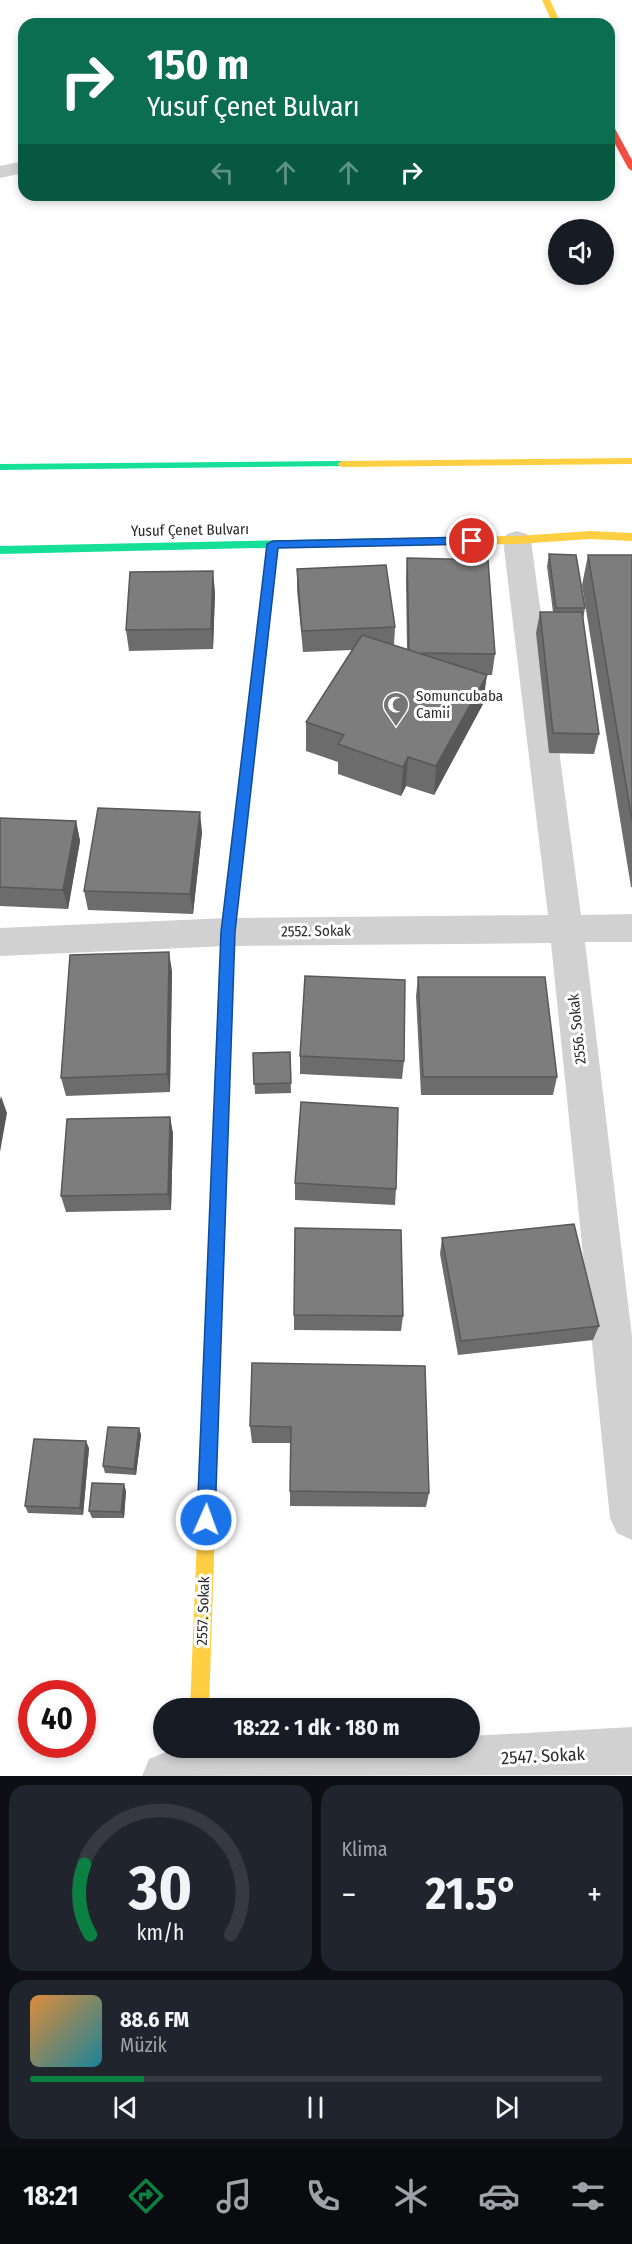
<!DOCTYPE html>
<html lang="tr">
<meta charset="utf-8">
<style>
:root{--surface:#171b24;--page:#20242c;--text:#f1f3f6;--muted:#9ea1a6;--line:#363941;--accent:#0b8043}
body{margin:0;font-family:"Fira Sans Condensed",sans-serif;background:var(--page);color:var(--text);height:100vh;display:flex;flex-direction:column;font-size:22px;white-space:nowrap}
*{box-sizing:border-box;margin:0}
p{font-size:20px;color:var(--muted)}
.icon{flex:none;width:33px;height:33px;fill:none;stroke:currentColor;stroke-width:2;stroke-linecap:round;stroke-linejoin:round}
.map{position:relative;height:1776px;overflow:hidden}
.drawer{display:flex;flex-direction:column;gap:9px;padding:9px;background:#0d0f14;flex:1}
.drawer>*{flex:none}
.hud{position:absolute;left:18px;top:18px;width:597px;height:183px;border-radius:18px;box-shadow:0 3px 9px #0003;background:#0b6e4f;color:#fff;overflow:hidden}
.buttons{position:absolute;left:548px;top:219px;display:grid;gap:12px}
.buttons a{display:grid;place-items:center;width:66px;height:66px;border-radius:50%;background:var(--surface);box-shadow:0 3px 9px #0003;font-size:30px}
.speed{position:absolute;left:18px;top:1680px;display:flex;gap:12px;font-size:30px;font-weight:700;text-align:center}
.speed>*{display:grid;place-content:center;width:78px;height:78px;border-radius:50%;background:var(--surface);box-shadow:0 3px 9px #0003;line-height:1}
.speed .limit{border:9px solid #d22;background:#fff;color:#111}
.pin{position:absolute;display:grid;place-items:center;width:51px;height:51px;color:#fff;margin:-26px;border:3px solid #fff;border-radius:50%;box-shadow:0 2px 6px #0007}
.me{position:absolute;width:66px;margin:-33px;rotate:2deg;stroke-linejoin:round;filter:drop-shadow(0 0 4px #0008)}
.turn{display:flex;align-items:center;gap:21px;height:126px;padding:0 30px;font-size:27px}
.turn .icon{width:78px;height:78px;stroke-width:2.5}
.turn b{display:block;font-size:42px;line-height:51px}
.lanes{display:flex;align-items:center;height:57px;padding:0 30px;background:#0003;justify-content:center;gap:30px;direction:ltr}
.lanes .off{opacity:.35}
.big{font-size:45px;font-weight:700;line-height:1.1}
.drawer .tile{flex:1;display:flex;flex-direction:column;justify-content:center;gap:9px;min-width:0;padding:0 21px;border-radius:18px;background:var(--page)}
.drawer .dial{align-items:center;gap:0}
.dial svg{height:156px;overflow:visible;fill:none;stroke:var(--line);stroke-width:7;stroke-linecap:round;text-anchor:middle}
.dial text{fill:var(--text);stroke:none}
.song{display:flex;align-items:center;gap:18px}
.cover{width:72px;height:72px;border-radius:9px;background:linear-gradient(135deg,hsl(30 70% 55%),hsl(190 70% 35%))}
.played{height:6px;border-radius:3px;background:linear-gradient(90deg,var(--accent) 20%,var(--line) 20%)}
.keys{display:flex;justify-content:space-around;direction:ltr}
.heat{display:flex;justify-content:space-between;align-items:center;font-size:33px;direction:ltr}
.drawer .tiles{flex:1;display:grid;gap:9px;grid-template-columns:1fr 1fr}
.tile:last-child{grid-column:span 2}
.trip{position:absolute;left:153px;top:1698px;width:327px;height:60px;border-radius:30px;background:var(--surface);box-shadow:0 3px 9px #0003;font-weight:700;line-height:60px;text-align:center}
.tab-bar{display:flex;height:96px;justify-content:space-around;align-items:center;background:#090b0e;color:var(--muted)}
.tab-bar .icon{width:42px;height:42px}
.tab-bar .active{color:var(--accent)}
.tab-bar b{font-size:27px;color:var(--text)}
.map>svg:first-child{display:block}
</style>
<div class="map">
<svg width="632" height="1776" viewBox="0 0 632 1776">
<rect width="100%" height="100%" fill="#fff"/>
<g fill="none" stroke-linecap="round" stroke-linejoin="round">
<path fill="#d1d1d1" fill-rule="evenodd" d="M24 161V173L0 178V166Z
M517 531 527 534 531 540 581 915 632 914V942H585L632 1337V1540L617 1533 610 1518 551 943 228 946 0 956V928L228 918 548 915 503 540 507 534Z
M632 1727V1775L142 1776 149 1759 166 1752 252 1748H470V1736Z"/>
<path fill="#16e098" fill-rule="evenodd" d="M342 461 346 462V466L0 470V464Z
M388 538 394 542 392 545 0 554V546Z
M226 967 231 969 233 973 221 1346 219 1352 213 1354 207 1352 205 1346 219 973 221 969Z"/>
<path fill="#ffcf43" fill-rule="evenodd" d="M542 0H550L561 24H553Z
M632 458V464L342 467 337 464 342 461Z
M590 531 632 533V541L590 539 517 544 388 546 382 542 388 538 517 536Z
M273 540 279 544 235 932 233 973 231 977 226 979 221 977 219 973 221 932 267 544Z
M213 1338 219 1340 221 1346 209 1708H190L205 1346 207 1340Z"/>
<path fill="#f24e42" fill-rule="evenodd" d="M609 123 613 125 632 160V171L628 168 609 133Z"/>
</g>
<path fill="#6c6c6c" d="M549 554 585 608 583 620 599 734 594 754 549 753 536 633 540 612H553L547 566Z
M588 555H632V887H631L582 585Z
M407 558 495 654 492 675H486L483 704 434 795 406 786 401 796 338 774V762L306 751V722L352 650 303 652 297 590V569L395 627 394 645 407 650 406 580Z
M215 592 213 649 129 651 126 630Z
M0 818 76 821 80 841 68 909 0 906Z
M202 832 193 914 88 910 84 891Z
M172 971 170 1092 66 1096 61 1078Z
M418 977 557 1077 553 1095H421L416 996Z
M290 1052 291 1093 255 1094 253 1053Z
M300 1056 404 1061 402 1079 300 1074Z
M170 1117 173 1134 171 1210 66 1212 61 1196Z
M295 1183 396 1189 395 1205 295 1200Z
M442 1238 599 1326 593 1340 458 1355 440 1254Z
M294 1315 403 1316 401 1331 294 1330Z
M252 1363 429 1493 426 1507 290 1506V1491L291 1443H252L250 1426Z
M139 1428 141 1435 136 1475 105 1473 103 1466Z
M89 1448 83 1515 28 1513 25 1506Z
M126 1491 124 1518H92L89 1511Z"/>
<path fill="#585858" d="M213 571 215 592 213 649 211 629Z
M487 675 483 704 434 795 436 766Z
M408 757 406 786 401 796 403 767Z
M200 812 202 832 193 914 190 894Z
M76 821 80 841 68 909 63 890Z
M169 952 172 971 170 1092 167 1074Z
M1 1096 7 1113 0 1152V1100Z
M170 1117 173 1134 171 1210 168 1194Z
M139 1428 141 1435 136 1475 134 1469Z
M86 1441 89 1448 83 1515 80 1508Z
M124 1484 126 1491 124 1518 121 1512Z"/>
<path fill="#7d7d7d" stroke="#585858" stroke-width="1.5" d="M549 554 576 555 585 608H556Z
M588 555H632V821Z
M407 558 488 560 495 654 418 653 409 650Z
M386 565 395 627 302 631 297 569Z
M213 571 211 629 126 630 130 572Z
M540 612H582L599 734 553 733Z
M362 635 487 675 436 766 408 757 403 767 338 744 344 735 306 722Z
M98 808 200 812 190 894 84 891Z
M0 818 76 821 63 890 0 887Z
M169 952 167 1074 61 1078 70 955Z
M305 976 405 980 404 1061 300 1056Z
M418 977H545L557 1077H423Z
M290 1052 291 1083 254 1084 253 1053Z
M301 1102 398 1108 396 1189 295 1183Z
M170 1117 168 1194 61 1196 67 1119Z
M574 1224 599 1326 461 1341 442 1238Z
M295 1228 401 1230 403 1316 294 1315Z
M252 1363 425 1366 429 1493 290 1491 291 1427 250 1426Z
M108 1427 139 1428 134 1469 103 1466Z
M34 1439 86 1441 80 1508 25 1506Z
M92 1483 124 1484 121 1512 89 1511Z"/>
<path fill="#1a73e8" stroke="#114b97" stroke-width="1.5" d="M472 537 478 541 476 544 278 548 235 932 215 1520 213 1527 206 1529 200 1527 197 1520 221 932 267 544 273 541Z"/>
<defs>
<symbol id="mosque-pin" viewBox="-11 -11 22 30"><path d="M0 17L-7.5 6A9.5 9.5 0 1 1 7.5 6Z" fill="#767676" stroke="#fff"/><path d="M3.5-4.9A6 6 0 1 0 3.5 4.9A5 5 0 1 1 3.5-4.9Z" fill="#fff"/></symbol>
</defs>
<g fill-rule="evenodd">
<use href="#mosque-pin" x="381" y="690" width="30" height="40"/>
</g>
<g text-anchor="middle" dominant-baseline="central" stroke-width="6" stroke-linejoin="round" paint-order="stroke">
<g font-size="15" fill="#2c2c2c" stroke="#fff">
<text transform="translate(190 530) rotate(-1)">Yusuf Çenet Bulvarı</text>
<text transform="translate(316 931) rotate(-1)">2552. Sokak</text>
<text transform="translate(577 1029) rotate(-96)">2556. Sokak</text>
<text transform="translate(203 1611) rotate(-88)">2557. Sokak</text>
</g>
<g font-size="15" fill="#2c2c2c" stroke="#fff" text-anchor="start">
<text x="416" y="696">Somuncubaba<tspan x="416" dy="17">Camii</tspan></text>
</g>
<g font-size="18" fill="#2c2c2c" stroke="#fff">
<text transform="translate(543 1756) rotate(-3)">2547. Sokak</text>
</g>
</g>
</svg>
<div class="buttons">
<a><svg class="icon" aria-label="sound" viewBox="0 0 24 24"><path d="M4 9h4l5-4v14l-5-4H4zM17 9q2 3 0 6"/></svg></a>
</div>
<div class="speed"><div class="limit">40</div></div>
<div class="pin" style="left:472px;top:541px;background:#d93025"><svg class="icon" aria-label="arrive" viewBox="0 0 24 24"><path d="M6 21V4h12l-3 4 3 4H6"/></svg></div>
<svg class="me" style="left:206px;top:1520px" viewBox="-20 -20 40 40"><circle r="17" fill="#1a73e8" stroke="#fff" stroke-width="3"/><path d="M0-11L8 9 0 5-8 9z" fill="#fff"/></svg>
<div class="trip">18:22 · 1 dk · 180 m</div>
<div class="hud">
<div class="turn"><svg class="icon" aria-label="right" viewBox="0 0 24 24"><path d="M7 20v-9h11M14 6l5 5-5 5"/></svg><div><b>150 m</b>Yusuf Çenet Bulvarı</div></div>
<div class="lanes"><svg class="icon off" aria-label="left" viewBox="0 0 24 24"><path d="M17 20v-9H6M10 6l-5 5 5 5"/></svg><svg class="icon off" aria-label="ahead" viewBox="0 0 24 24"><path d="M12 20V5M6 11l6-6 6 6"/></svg><svg class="icon off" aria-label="ahead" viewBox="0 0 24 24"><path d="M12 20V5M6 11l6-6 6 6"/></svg><svg class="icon" aria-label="right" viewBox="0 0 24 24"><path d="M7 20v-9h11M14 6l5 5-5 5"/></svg></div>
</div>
</div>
<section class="drawer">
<div class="tiles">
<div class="tile dial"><svg viewBox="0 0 100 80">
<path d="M14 69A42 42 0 1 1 86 69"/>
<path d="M14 69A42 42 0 0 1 11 33" stroke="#0b8043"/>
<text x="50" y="56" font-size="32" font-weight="700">30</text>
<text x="50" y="72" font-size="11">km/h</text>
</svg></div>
<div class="tile"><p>Klima</p>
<div class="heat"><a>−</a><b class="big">21.5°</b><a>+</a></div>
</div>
<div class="tile">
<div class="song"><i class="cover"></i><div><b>88.6 FM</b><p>Müzik</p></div></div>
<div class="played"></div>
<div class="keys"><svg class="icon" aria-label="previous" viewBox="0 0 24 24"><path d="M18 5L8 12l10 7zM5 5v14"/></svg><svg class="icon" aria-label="pause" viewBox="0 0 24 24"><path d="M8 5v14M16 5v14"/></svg><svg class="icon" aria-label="next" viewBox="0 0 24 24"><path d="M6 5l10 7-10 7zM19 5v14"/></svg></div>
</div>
</div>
</section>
<nav class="tab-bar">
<b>18:21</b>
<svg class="icon active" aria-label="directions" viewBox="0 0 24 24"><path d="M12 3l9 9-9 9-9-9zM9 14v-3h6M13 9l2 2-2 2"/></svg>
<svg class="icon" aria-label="music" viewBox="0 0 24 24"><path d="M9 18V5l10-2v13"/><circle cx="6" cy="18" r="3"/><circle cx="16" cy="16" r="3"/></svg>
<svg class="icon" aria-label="phone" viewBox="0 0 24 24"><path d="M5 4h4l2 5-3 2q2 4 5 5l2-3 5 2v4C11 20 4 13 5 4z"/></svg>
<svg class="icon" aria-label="climate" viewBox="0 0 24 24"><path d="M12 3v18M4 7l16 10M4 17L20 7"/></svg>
<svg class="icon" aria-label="car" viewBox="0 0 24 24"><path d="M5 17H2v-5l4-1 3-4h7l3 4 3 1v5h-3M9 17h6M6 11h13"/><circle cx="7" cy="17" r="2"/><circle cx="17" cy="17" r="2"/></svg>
<svg class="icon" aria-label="filters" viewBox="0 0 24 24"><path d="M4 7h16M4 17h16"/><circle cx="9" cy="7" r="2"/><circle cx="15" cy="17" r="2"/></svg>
</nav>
